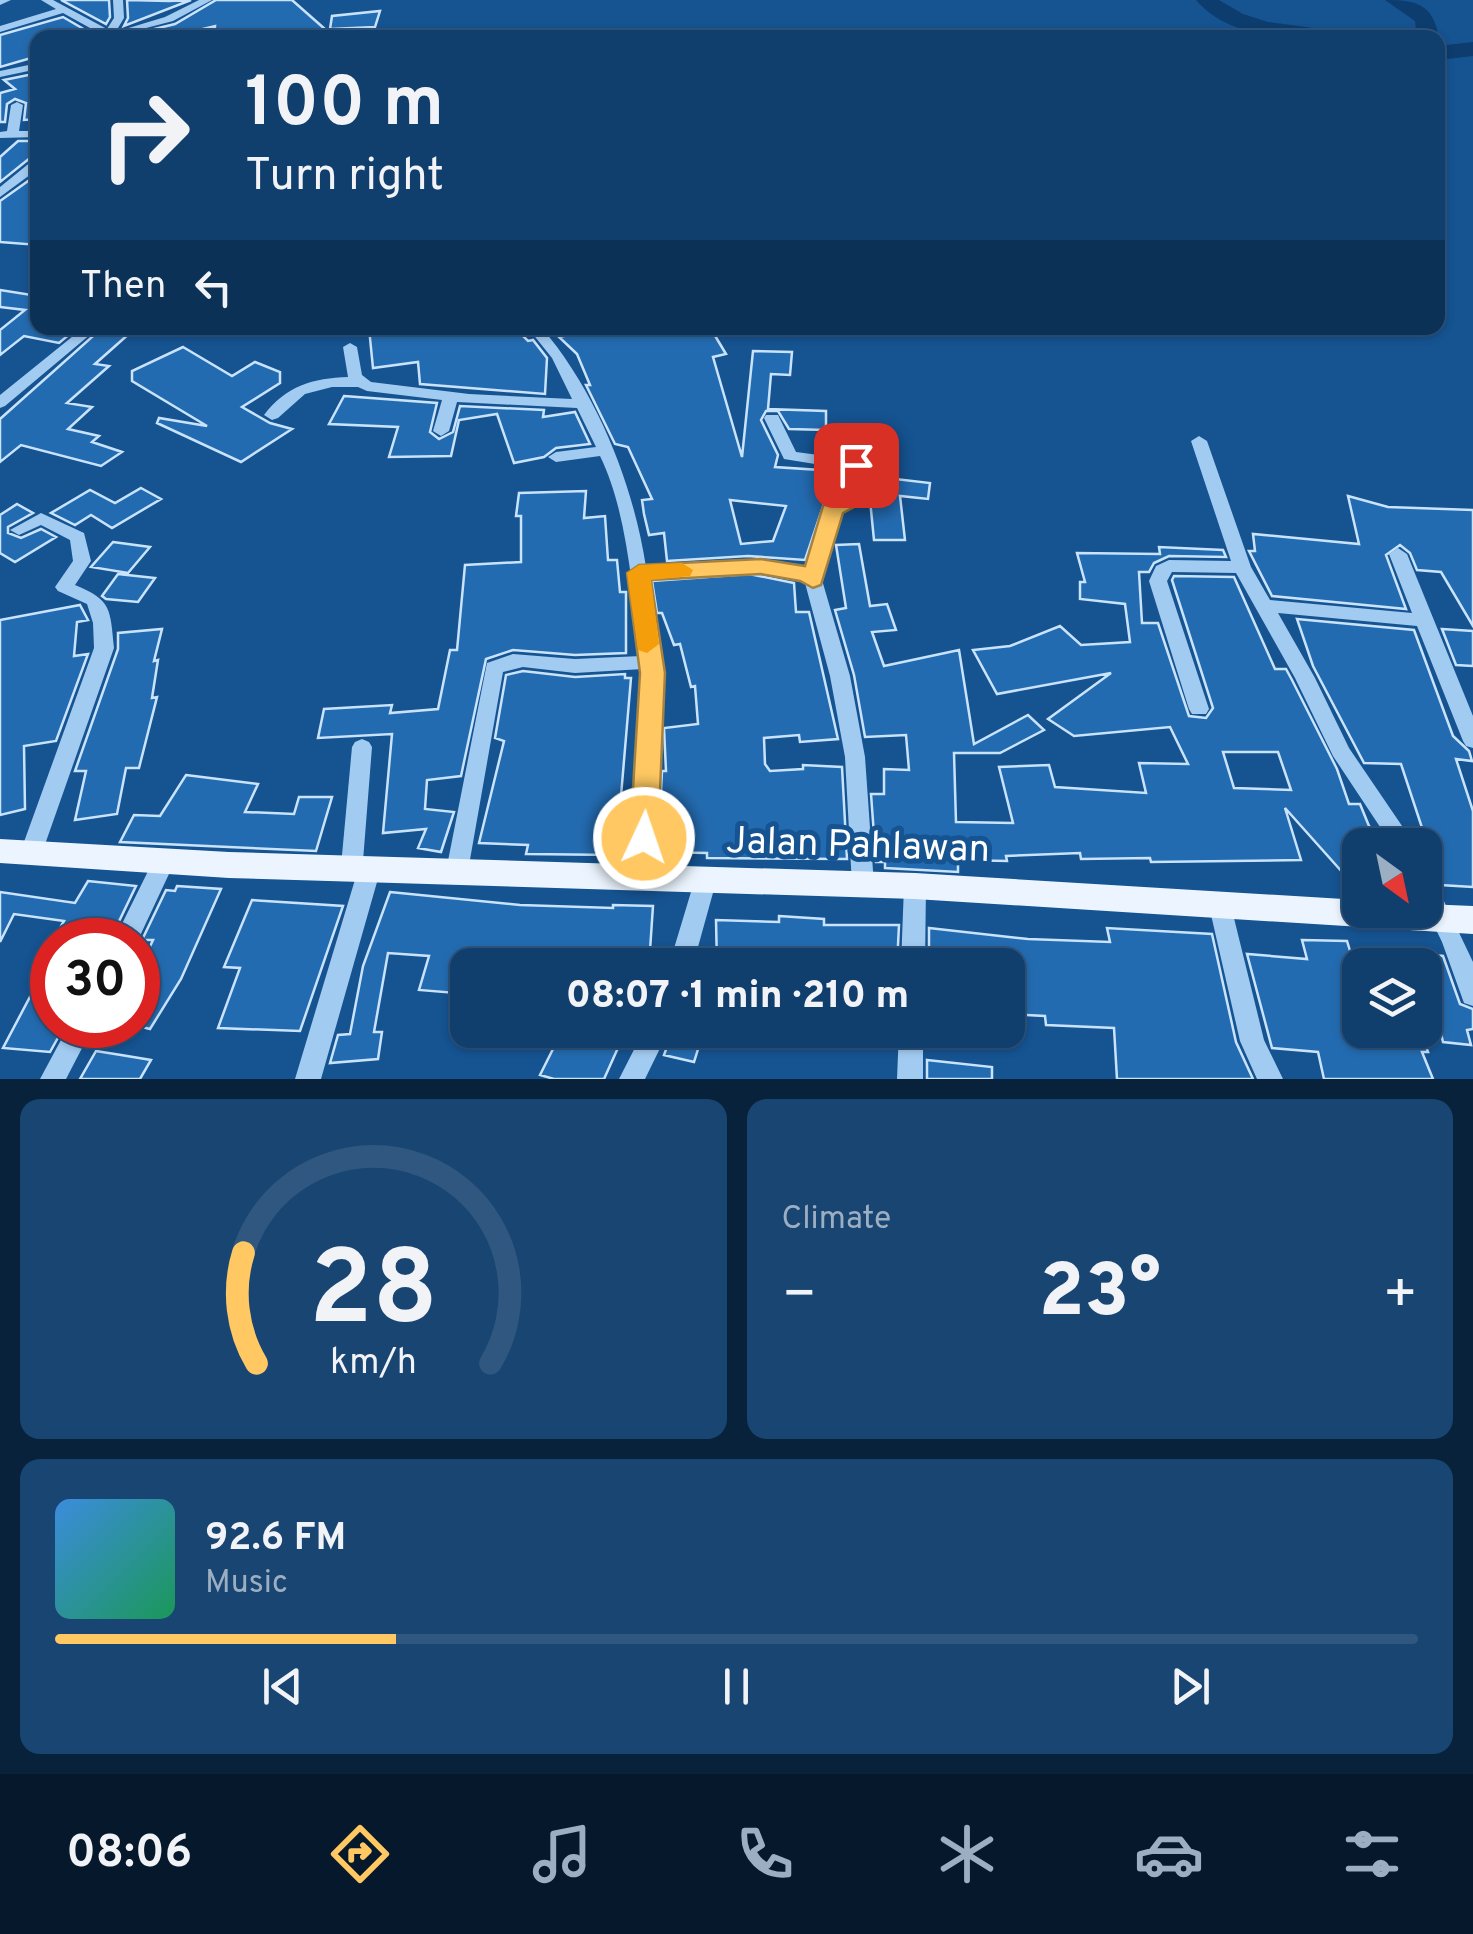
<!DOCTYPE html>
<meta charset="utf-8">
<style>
:root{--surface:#103e6d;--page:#194572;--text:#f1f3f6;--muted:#9caec2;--line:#305780;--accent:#ffc862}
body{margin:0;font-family:Overpass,sans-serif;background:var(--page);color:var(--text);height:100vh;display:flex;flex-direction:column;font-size:38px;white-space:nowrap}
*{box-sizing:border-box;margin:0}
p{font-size:32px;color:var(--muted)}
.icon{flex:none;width:55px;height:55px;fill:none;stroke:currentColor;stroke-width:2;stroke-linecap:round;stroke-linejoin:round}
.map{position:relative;height:1079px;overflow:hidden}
.panel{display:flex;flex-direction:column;gap:20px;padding:20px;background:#09223c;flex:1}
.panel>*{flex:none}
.guide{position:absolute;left:30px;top:30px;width:1415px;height:305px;border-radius:20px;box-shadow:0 2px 8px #0004,0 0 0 2px var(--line);background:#103e6d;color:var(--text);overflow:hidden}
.needle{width:65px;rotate:147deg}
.tools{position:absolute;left:1342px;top:828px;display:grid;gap:20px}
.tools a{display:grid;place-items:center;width:100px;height:100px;border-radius:20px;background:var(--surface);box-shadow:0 2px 8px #0004,0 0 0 2px var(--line);font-size:50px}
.speed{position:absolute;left:30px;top:918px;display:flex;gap:20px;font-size:50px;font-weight:700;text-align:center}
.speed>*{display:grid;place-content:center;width:130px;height:130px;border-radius:50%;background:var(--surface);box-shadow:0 2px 8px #0004,0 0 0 2px var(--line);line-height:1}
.speed .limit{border:15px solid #d22;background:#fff;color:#111}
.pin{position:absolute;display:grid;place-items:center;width:85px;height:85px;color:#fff;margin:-42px;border-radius:20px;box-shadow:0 5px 15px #0006}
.me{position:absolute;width:110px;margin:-55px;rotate:3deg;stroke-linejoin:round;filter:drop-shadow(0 0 8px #0008)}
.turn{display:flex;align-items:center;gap:35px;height:210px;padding:0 50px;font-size:45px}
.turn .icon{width:130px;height:130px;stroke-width:2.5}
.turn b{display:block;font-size:70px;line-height:85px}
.then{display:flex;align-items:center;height:95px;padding:0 50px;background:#0003;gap:20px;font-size:38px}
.big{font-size:75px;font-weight:800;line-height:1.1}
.panel .tile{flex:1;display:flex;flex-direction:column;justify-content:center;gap:15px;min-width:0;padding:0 35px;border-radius:20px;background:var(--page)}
.panel .dial{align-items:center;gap:0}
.dial svg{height:260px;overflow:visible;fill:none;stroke:var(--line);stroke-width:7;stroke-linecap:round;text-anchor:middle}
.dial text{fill:var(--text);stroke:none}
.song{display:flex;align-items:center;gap:30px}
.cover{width:120px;height:120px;border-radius:15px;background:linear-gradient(135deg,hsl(210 70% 55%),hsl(150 70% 35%))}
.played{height:10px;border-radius:5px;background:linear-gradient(90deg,var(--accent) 25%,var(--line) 25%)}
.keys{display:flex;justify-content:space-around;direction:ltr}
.heat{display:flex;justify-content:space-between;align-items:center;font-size:55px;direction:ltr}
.panel .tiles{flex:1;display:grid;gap:20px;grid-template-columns:1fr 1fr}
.tile:last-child{grid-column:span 2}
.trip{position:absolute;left:450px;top:948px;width:575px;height:100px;border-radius:20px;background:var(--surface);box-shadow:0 2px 8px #0004,0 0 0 2px var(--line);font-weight:800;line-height:100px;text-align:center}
.menu{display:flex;height:160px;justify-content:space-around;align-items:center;background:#06192c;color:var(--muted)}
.menu .icon{width:70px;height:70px}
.menu .active{color:var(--accent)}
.menu b{font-size:45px;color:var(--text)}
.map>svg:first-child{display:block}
</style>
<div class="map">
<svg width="1473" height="1079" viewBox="0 0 1473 1079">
<rect width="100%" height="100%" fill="#155391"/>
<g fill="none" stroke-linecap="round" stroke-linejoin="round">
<path fill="#0d3d6e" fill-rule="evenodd" d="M1196 0H1219L1243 14 1268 22 1336 31 1347 38C1297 38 1232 42 1196 0Z
M1385 0C1417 0 1433 4 1439 38L1438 40 1417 38 1415 21Z
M1473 42V56L1438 60V46Z"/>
</g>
<path fill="#236bb0" stroke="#c9e3fc" stroke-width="2.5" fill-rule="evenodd" d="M61 0H109L110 17 106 24Z
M127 0 169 1 191 0 124 26 128 18Z
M216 0H292L326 30 301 37 214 38 215 26 165 38H126L125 36 175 24Z
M380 11 375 27 330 29 332 16Z
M63 17 99 38H38V56L0 67V35Z
M38 73V119L24 120 26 103 15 99 7 104 5 122H0V93L15 89 4 80Z
M18 141H38V157L30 158 0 182V157Z
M38 174V245L0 242V201Z
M0 290 38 296V328L76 329 59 343 24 336 0 355V330L25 310 0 307Z
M102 328 131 332 95 364 109 366 67 403 92 407 68 429 99 436 92 442 122 452 101 466 21 445 0 462V419Z
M369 328H515L528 341 533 340 547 358 545 394 420 384 418 362 373 368Z
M564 328H670L678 335 711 329 726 354 713 357 742 457 753 351 792 352 790 375 771 374 768 409 826 411V430L789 429 778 411H766L761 420 778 455 775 467 835 471 805 560 748 556 667 561 664 533 649 535 644 514 642 500 652 499 628 447 615 444 586 385H590L577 354 559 337 569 335ZM730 500 786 506 773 541 741 544Z
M183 347 232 376 255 362 280 372V383L242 407 270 423 292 429 241 462 157 423 159 418 207 426 132 381V371Z
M344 396 437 403 430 432 439 439 453 432 460 406 544 410 543 417 575 412 590 444 556 448 544 457 514 463 497 414 459 420 451 456 389 457 398 427 329 424Z
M867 468 880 472 878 477 930 483 928 499 900 496 905 540H874L870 500 868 506 859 503Z
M141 488 161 499 112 528 91 515 75 525 51 513 90 490 115 503Z
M586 491 584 518 605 516 608 560H617L620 592H626V653L575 655 513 650 486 659 461 776 427 780 425 809 454 812 441 852 418 848 426 829 383 833 392 734 318 738 324 709 392 705 390 713 438 709 450 650H457L465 565 521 562V516H516L519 493Z
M1348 496 1388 507 1473 510V626L1441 572 1417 570 1410 553 1400 545 1386 555 1406 609 1272 596 1249 551H1255L1253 534 1359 544Z
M17 504 33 513 8 527V533L21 538 41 529 56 537 15 562 0 553V515Z
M113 542 150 547 128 573 91 567Z
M859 544 870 606 887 604 896 630 872 632 884 666 959 650 974 744 1028 715 1044 730 1000 753H954L956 822 1013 823 999 767 1049 765 1055 787 1146 793 1139 763 1188 764 1170 727 1074 736 1048 719 1111 673 997 694 973 650 1010 646 1060 626 1081 645 1130 642 1125 604 1080 599V582H1085L1077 553 1160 554 1159 547 1223 550 1226 557 1169 556 1154 563 1149 572H1139L1142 623H1158L1189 716 1206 718 1213 708 1172 580 1174 576 1234 577 1275 669H1286L1292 680 1337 769 1349 804H1360L1369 826 1388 845H1360V892L1285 808 1301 860 1151 862 1150 858 1081 859 1080 853 1006 856 1007 861 958 860V872L885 868V862H876L871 794H884V769L909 770 906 735 865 737 854 675 835 610 846 608 836 545ZM1223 752H1278L1291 790 1234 788Z
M118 574 155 578 138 602 106 599 102 596Z
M749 574 794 583 796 612H809L838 739 800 742 799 735 764 738 765 764 770 771 803 769V765L842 767 847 859 707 858V853L658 852 662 771H666L664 728 698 724 695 686 691 687 680 644 674 645 662 613H657L652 581Z
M80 605 88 620 77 622 74 656 88 654 56 741 24 746 25 809 0 815V620Z
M1297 619 1414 630 1453 736 1469 751 1472 761 1456 759 1473 811V887L1440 885 1432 874 1426 855H1431L1401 764 1364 763 1313 666Z
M162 629 154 661 158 660 152 698 157 697 139 768H126L117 814 75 820 86 771H75L118 649V633Z
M1442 629 1473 631V666L1456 665Z
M523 671 575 677 625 674V678H631L616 855 526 854 528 845 479 843 504 741 495 738 506 675Z
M186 775 258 784 245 812 294 814 299 797H332L316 851 120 842 134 815 160 816Z
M88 881 136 886 110 940H53L64 921 14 914 0 942V892L75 903Z
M177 886 221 889 181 979 150 1029 138 1026V995L154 969 140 968 153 940H142L166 890 175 891Z
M390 892 520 905 613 908V905L653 906 649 965H468V994L419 990 429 956 388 953 374 1032H382L378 1059 330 1063 338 1035 350 1034 363 966Z
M252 900 343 906 300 1031 218 1028 240 968 224 967Z
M779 916 824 919V925H899L897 965H717L716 920 779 922Z
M929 928 1028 939 1110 942 1107 928 1212 934 1236 1042 1253 1079H1117L1114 1028 1046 1025 1045 1016 1008 1014V965H929Z
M1302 940 1347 941 1351 954 1360 955V1030H1420L1428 1052H1422L1433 1079H1324L1318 1052 1272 1048 1247 954 1307 959Z
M1418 953 1443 956 1460 1004 1473 1009V1029L1467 1030 1471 1045 1443 1042 1425 965H1421Z
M52 955V1025H65L50 1052 3 1048Z
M520 1030H626L604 1079H554L540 1075 555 1045 519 1040Z
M673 1030H704L694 1062 664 1055Z
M96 1051 121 1055 151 1060 140 1079H80Z
M927 1060 992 1067V1079H927Z"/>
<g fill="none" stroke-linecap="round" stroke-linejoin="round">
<path fill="#a2cbf1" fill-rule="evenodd" d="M0 0H11L0 5Z
M41 0H53L107 29 114 18 113 0H123L124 18 115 33 122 38H108L63 13 0 32V26L56 9Z
M199 0H212L173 21 127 33 122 30 165 17Z
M342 30 557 34 562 37 304 38Z
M38 63V69L0 77V71Z
M17 102 23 105 19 131H38V137L0 138V132L7 131 11 105Z
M32 161H38V169L0 197V187Z
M83 328H98L5 406 0 408V395Z
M528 328H542C597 393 633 483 646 567 699 563 756 552 807 569L825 506 828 502 837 501 846 469 784 459 764 418 766 415H778L796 452 849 459 851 455 857 453 887 460 889 463 881 468 864 464 853 506 850 510 841 511 822 580 850 676 865 757 874 885 871 891 863 894 855 891 852 885 845 757 830 676 805 583C764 560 693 575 648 578L663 673 653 877 650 883 642 886 634 883 631 877 643 669 575 673 523 667 503 672 468 871 465 877 457 880 449 877 446 871 487 663 513 654 575 659 641 656C632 593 628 513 600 456L556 462 548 457 556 452 596 447 577 408 457 402 449 431 441 436 433 431 442 400 367 391 358 387H332L305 394 278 418 272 420 264 415C286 386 313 378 348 377L343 347 350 343 357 347 362 375 371 382 469 394 572 399 552 358Z
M1199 436 1207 441 1251 567 1270 600 1412 613 1389 554 1398 548 1407 554 1473 716V748L1466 746 1463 741 1417 626 1278 613 1315 678 1349 748 1415 845H1392L1333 756 1295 678 1236 573 1172 572 1167 581 1209 709 1206 714H1192L1189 709 1149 581 1156 566 1169 560 1231 561 1191 441Z
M41 513 84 533 91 561 75 585C112 600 110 609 114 648L42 853 39 859 31 862 23 859 20 853 94 648 93 623 87 604 58 591 55 587 73 561 70 540 41 525 19 535 10 530Z
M362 739 369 742 372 747 363 861 370 859 378 862 381 868 321 1079H295L357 873 344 872 341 866 352 747 355 742Z
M165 850 173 853 176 859 138 940H114L157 853Z
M705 873 713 876 716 882 693 965H669L694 882 697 876Z
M1425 875 1433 878 1473 962V1006L1464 1003 1442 942 1425 907Z
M915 877 923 880 926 886 925 965H901L904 886 907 880Z
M1220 897 1228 899 1231 906 1264 1040 1283 1079H1257L1240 1041 1209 906 1212 899Z
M69 1025H94L66 1079H40Z
M644 1030H669L645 1079H619Z
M899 1030H923V1079H897Z"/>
<path fill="#ecf5ff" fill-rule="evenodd" d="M0 839 229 852 915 873 1360 900V910H1425V904L1473 906V934L915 899 229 878 0 863Z"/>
</g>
<path fill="#ffc862" stroke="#a68240" stroke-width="2.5" d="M856 459 866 465 856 506 843 513 821 585 813 588 800 581 761 574 651 580 665 673 658 838 654 846 644 849 634 846 630 838 640 673 627 573 639 565 761 559 805 566 823 506 835 499 845 465Z"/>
<path fill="#f59e0b" d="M682 563 693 570 690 576 651 580 659 644 647 653 638 650 627 573 639 565Z"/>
<g text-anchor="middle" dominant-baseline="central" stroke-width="10" stroke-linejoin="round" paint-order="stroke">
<g font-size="38" fill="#fff" stroke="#155391">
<text transform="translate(858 847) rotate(2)">Jalan Pahlawan</text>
</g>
</g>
</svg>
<div class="tools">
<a><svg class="needle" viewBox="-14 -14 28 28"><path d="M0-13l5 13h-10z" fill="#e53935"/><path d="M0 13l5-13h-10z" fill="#9caec2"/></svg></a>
<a><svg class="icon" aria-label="layers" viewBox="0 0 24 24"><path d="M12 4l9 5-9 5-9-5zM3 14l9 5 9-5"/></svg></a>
</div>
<div class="speed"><div class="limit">30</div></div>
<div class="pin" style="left:856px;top:465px;background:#d93025"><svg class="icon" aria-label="arrive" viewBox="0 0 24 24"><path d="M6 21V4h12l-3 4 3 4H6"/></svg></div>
<svg class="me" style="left:644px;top:838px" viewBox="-20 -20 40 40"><circle r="17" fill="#ffc862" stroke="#fff" stroke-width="3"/><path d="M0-11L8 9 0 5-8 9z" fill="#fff"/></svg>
<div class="trip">08:07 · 1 min · 210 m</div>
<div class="guide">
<div class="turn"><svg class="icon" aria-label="right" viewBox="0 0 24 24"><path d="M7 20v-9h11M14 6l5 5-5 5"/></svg><div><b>100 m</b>Turn right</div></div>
<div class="then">Then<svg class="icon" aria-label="left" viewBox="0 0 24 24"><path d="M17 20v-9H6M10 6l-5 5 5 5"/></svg></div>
</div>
</div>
<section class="panel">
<div class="tiles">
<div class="tile dial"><svg viewBox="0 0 100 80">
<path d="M14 69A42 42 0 1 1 86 69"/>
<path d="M14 69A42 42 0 0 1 10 35" stroke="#ffc862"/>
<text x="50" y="56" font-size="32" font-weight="700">28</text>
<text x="50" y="72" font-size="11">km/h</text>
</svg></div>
<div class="tile"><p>Climate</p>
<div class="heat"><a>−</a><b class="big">23°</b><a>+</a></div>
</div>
<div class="tile">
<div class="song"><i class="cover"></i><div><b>92.6 FM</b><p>Music</p></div></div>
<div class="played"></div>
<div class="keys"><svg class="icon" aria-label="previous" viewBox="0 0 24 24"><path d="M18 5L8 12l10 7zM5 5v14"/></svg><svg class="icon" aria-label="pause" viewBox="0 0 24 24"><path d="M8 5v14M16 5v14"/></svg><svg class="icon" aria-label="next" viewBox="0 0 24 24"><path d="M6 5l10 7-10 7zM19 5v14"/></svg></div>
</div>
</div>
</section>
<nav class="menu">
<b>08:06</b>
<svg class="icon active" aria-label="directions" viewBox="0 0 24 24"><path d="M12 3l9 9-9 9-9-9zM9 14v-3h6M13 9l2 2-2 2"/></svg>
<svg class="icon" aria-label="music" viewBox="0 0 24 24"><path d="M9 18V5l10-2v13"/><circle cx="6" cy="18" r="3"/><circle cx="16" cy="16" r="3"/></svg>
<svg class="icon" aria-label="phone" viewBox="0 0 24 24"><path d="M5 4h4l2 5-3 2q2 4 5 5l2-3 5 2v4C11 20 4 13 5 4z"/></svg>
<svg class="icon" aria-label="climate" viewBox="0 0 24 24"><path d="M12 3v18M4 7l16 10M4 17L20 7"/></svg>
<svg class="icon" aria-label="car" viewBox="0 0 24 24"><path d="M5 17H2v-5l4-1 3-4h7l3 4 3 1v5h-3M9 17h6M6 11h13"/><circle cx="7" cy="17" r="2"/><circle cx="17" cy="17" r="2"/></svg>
<svg class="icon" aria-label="filters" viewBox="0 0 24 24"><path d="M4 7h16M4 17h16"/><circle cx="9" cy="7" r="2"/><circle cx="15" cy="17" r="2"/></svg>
</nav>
